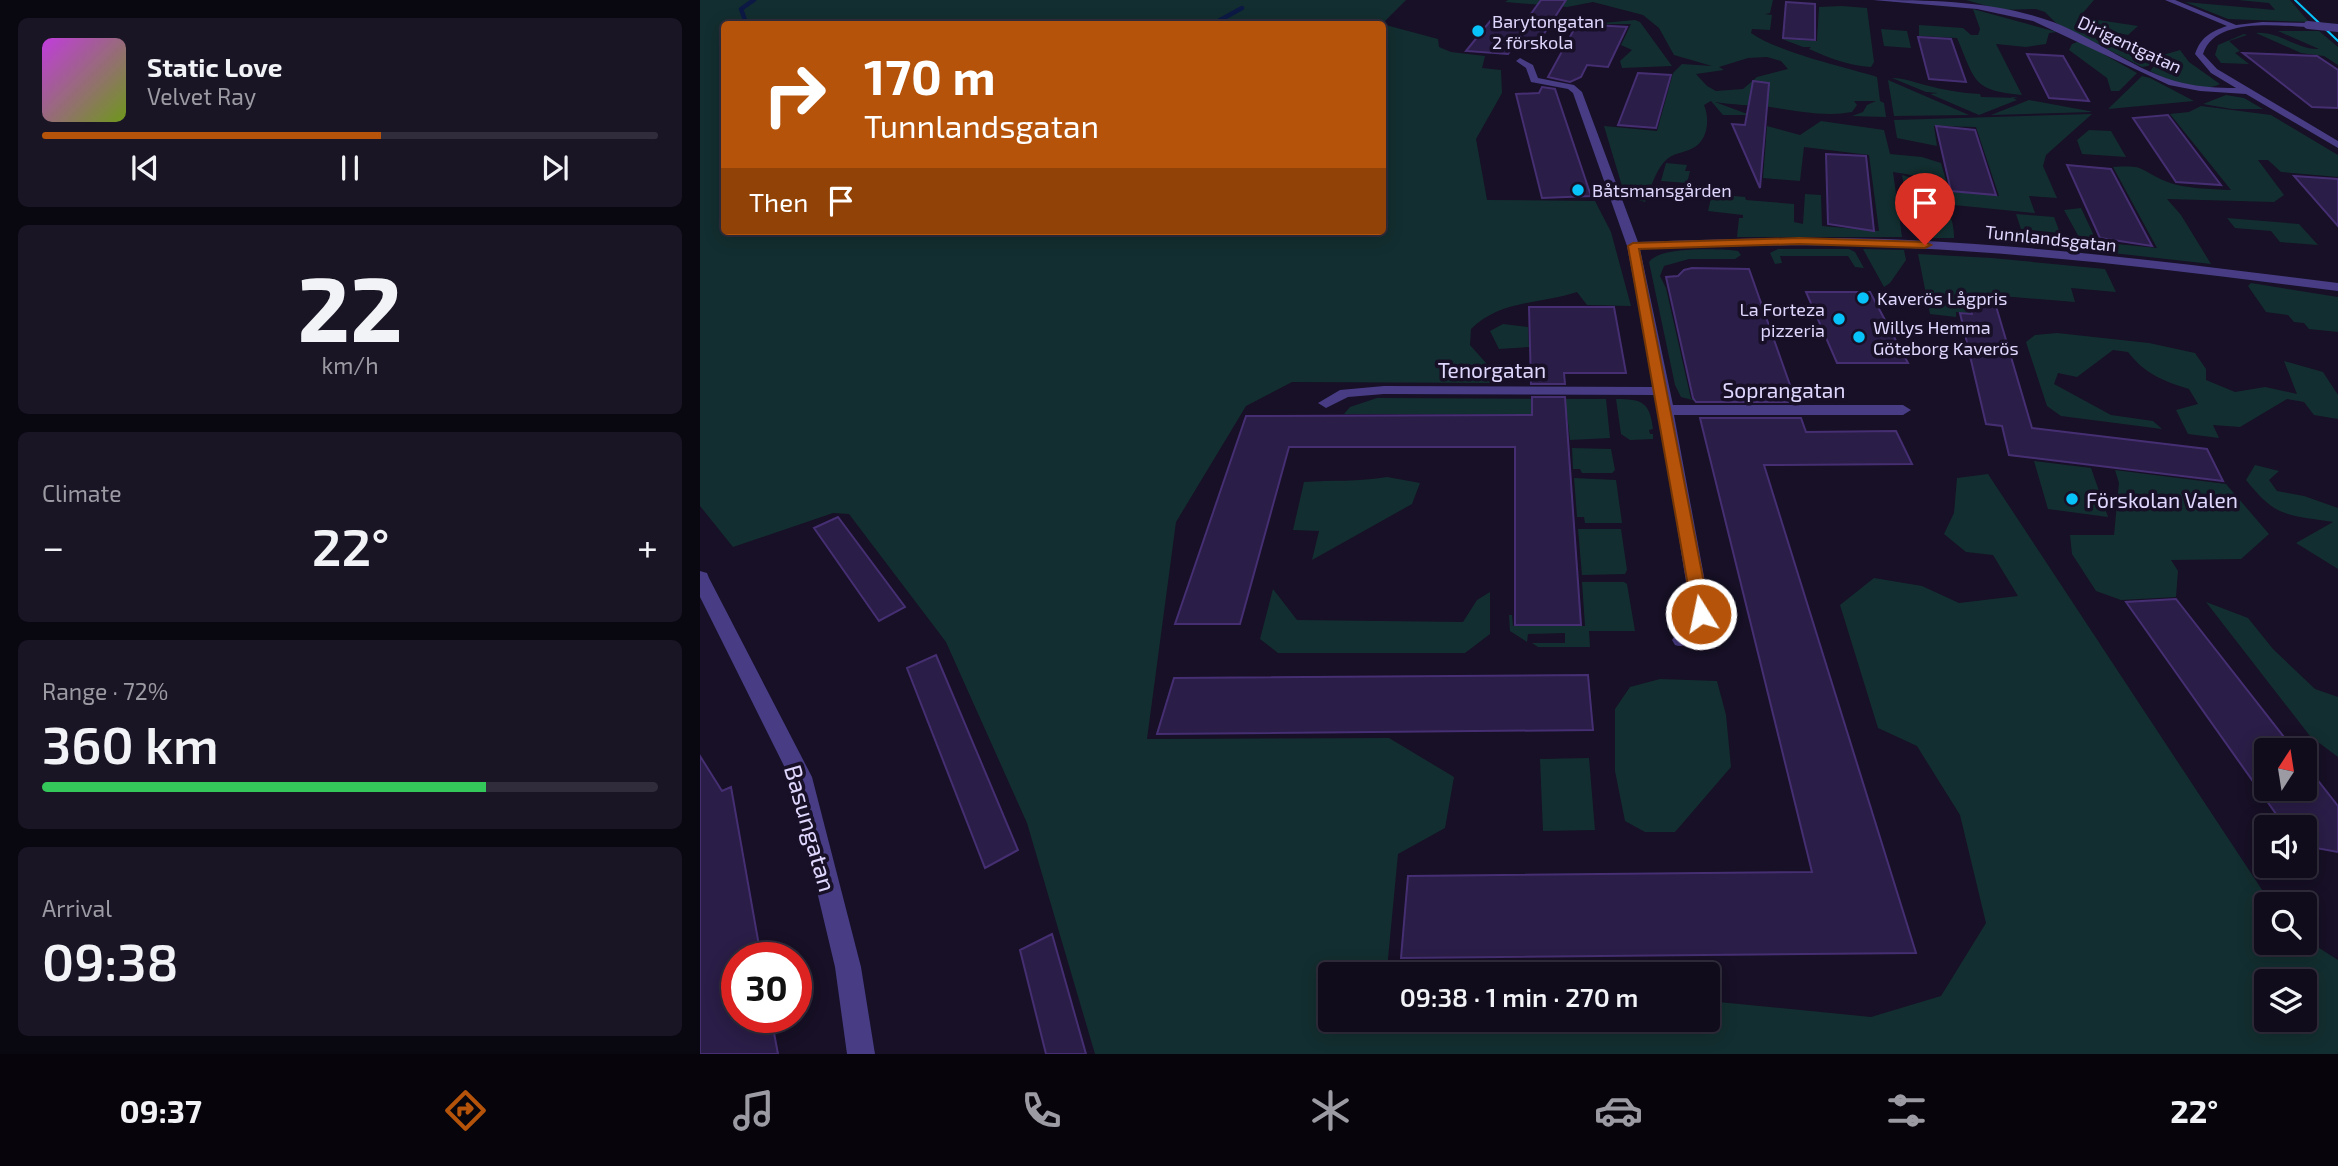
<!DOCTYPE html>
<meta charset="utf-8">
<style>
:root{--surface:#110c1c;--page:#1a1525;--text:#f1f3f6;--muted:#9c9ba3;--line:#302c3b;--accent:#b45309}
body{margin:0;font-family:"Exo 2",sans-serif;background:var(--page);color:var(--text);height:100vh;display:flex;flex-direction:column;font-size:26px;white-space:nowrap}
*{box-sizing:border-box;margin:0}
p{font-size:23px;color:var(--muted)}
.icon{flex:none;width:38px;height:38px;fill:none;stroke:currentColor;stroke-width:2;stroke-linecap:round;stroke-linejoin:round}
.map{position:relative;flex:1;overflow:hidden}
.drawer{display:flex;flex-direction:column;gap:18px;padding:18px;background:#09070f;width:700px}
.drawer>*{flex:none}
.banner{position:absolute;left:21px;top:21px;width:665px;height:214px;border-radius:7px;box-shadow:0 4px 18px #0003,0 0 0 2px var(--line);background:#b45309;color:#fff;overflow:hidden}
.needle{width:46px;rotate:12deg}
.controls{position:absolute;left:1554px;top:738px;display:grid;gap:14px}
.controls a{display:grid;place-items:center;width:63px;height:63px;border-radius:7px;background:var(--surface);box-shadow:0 4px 18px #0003,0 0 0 2px var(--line);font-size:35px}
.speed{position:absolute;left:21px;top:942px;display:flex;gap:14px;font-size:35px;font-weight:700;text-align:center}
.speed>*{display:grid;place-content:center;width:91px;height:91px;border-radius:50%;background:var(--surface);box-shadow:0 4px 18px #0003,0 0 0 2px var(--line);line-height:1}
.speed .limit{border:10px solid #d22;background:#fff;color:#111}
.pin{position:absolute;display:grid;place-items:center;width:60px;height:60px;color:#fff;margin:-72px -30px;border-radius:50% 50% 50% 0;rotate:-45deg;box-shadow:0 0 7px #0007}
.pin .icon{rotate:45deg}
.me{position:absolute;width:77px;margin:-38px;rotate:350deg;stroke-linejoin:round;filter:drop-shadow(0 0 5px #0008)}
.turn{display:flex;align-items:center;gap:24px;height:147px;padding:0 28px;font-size:32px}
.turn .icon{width:91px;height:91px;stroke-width:2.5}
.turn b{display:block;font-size:49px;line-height:60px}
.then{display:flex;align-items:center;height:66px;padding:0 28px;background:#0003;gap:14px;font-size:26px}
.big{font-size:52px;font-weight:600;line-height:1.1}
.drawer .tile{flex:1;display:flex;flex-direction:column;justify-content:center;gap:10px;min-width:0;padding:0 24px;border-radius:10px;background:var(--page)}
.drawer .dial{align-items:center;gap:0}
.dial b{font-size:91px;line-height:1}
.song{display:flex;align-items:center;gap:21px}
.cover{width:84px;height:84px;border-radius:10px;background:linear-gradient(135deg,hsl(290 70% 55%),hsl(80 70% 35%))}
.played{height:7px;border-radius:4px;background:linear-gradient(90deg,var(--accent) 55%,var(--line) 55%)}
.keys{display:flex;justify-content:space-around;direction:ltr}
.heat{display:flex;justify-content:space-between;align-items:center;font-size:38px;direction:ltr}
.charge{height:10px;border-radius:5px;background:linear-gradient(90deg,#34c759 72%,var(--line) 0)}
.trip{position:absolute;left:618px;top:962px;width:402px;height:70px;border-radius:7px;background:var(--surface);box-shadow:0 4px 18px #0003,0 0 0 2px var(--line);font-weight:600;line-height:70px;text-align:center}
.dock{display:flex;height:112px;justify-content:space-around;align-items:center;background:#07050b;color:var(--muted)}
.dock .icon{width:49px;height:49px}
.dock .selected{color:var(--accent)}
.dock b{font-size:32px;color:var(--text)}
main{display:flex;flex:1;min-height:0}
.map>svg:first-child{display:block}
</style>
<main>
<section class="drawer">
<div class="tile">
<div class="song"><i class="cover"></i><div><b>Static Love</b><p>Velvet Ray</p></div></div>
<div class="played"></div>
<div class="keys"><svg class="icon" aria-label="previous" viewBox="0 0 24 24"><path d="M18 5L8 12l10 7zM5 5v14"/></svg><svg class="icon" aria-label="pause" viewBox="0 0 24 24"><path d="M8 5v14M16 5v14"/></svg><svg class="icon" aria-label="next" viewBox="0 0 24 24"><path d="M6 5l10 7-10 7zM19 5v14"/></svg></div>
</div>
<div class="tile dial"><b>22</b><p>km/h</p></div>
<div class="tile"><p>Climate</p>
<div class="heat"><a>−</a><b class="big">22°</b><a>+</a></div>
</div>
<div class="tile"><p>Range · 72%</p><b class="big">360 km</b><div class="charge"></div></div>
<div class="tile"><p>Arrival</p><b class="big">09:38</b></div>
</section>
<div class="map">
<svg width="1638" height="1054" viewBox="0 0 1638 1054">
<rect width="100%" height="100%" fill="#171026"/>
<path fill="#132e30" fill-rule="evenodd" d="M0 0H706L682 24 738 39 739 47 751 52 785 56 782 68 801 70 802 93 776 139 787 200 895 201 911 232 931 306 887 305 877 292C840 304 800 300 771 329L770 345 801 380 797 383 592 382 546 406 476 522 447 739 689 738 754 777 745 828 698 854 687 969 739 975H630V1020H1008V1001L1171 1017 1241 996 1286 923 1260 815 1217 746 1178 728 1140 605 1174 578 1222 586 1259 603 1318 596 1293 555 1266 552 1244 534 1254 513 1257 478 1288 474 1572 905H1566V943H1605V939L1638 960V1054H395L327 823 246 642 149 514 133 513 33 547 0 506ZM682 24V231H24V24ZM1566 982H1605V1020H1566Z
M808 0H1073L1070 13 1065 14 1072 15 1070 30 1052 29 1051 33C1080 53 1141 66 1177 77L1180 101 1184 103 1186 117 1152 116 1163 112 1167 105 1176 101H1154L1157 105 1152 112C1126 117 1096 111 1070 107 1051 105 1033 105 1015 102L1050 115H1023L1011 101 1004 105C1010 119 1008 140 993 148 982 154 973 152 964 162 955 173 950 189 945 202L925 196 904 126 957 131 973 73 982 64 1012 66 974 55 959 28 943 15 893 2 867 7 805 2ZM1067 57 1081 61 1088 69 1057 77 1043 89 1016 91 1007 86 996 74 1024 70 1019 67 1048 58Z
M1266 0H1394L1382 14 1385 18 1438 26 1428 35 1388 27C1404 37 1422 35 1440 43L1428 44 1425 48 1428 50 1464 51 1448 66 1442 67 1356 23 1345 12 1336 9 1301 10Z
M1538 0H1590L1609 22 1528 19 1485 2 1575 10 1569 3Z
M1142 6 1167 8 1174 62 1171 67C1150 66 1129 58 1109 49L1111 47H1103L1082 39 1117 41 1119 7Z
M1273 9 1357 32 1349 33 1346 44 1326 47 1296 44 1322 95C1272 90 1276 82 1257 38L1219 36V25L1263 28 1271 35H1278L1280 29Z
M935 20 940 22 972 66 922 68 920 61 932 50 921 45 931 24H891Z
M1181 29 1207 31 1211 48 1184 46Z
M1578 31H1619L1638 47V65L1624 56 1601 53 1556 33C1579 31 1597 50 1619 49Z
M1544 34 1547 35 1529 41 1540 51 1535 53 1549 64 1521 63 1515 55 1518 45Z
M1380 41 1437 73 1419 91H1411L1407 78 1369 50 1372 44Z
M1480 50 1489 62 1520 84C1500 94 1469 81 1450 71L1463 55Z
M1442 76 1450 78 1494 101 1408 109Z
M1192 78C1205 78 1213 82 1225 85 1244 90 1261 93 1280 94L1281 97 1319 98 1311 97 1317 100 1279 115 1230 94 1238 93 1226 92Z
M1188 80 1269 115 1194 116Z
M1526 95 1544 98 1563 109H1532L1503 104Z
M1329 100 1389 111 1392 112 1291 115Z
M1501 106 1571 115 1638 155V177L1581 172 1568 160H1558L1584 195 1574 202 1467 199 1481 215 1511 264 1386 250 1364 210 1381 208 1397 242 1457 248 1413 167C1446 165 1438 169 1465 181 1484 189 1511 189 1531 190L1470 114 1489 112Z
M1392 114 1346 155 1343 166 1357 198 1329 196 1335 213 1254 205C1232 179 1227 177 1193 172L1202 237H1037L1039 218H1043V215L1008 211 1012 194 1045 197 1046 200 1094 204V222L1103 224 1105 194 1121 195 1122 226 1179 231 1169 155 1104 147 1100 181 1063 178 1067 126 1100 135 1121 121 1184 130 1190 154 1222 157 1241 163 1249 191 1299 196 1276 127 1234 126 1237 146 1197 138 1194 120Z
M1389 130 1411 131 1426 157 1382 154 1377 140Z
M966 163 987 165 985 171H990L987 183 961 181Z
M1202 175 1225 182C1232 206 1255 204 1254 238H1232L1234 231 1241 229 1238 214 1208 211Z
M1316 214 1354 217 1360 233 1321 229Z
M1527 218 1599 224 1618 245 1580 242 1571 231 1535 228Z
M1078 249H1149L1155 252 1164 268 1155 267 1148 256H1080L1082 263 1075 264 1070 253Z
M1163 249 1204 250 1206 260 1190 283 1184 287Z
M1030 250 1038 251 1041 255 1035 259H989L964 266 960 276 966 288 991 399 1082 400 1078 402 1004 403 981 397 975 385 949 262C959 247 1012 249 1030 250Z
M1218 254 1292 258 1405 269 1416 292 1371 288 1375 302 1265 293 1270 313 1256 312V317L1230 314Z
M1551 283 1638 297V332L1609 329 1604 323 1594 322 1588 315 1566 312 1548 286Z
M803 324 828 327 829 347 799 349 790 331Z
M1357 333 1449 343 1495 353 1506 369V380L1535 392 1565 387 1597 394 1584 361 1623 372 1638 395V419L1614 415 1604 402 1587 399 1540 427 1513 425 1519 438 1488 434 1476 410 1498 404 1489 389C1463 381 1445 374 1428 352L1413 350 1377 377 1358 373 1354 384 1411 415 1453 421 1462 429 1361 416 1347 406 1326 342 1335 335Z
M677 398 906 399 910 438 870 440 867 414H644L650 407Z
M916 399C942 399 950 402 953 429L949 430 950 434H953V439L930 440 921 434Z
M872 448 911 449 915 470 912 473H882L880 469H873Z
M1334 461 1391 468 1408 517 1348 509Z
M1555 465 1579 471 1569 480 1577 491 1604 496 1638 508V569L1596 543 1633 522C1587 514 1577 519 1546 480Z
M1415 470 1526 484 1569 534 1541 559 1471 560 1478 571 1476 597 1421 600 1396 591 1372 554 1370 535H1414L1419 483Z
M687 477 720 483 712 504 612 560 619 531 593 530 604 482C632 480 659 482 687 477Z
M874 478 916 480 922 523H885L884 517H877Z
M878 529H921L927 570 925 574 882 575Z
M882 582H924L927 584 935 631H889L890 647H838L832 643H865V633L828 634 827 642 810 631 809 615H812L813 626H885Z
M573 589 597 620 763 622 777 600 790 592V634L765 653H578L560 639Z
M1506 602 1548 618 1573 649 1615 689 1638 697V757L1610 736Z
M960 679 1017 681 1026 715 1031 767 975 832H945L925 821 915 771V709L930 687Z
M889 758 895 830 843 831 840 759Z"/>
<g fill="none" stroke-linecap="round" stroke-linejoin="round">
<path stroke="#0c1944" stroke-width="4.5" d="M41 24 45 20 41 9 54 0
M513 24 542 8"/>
</g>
<path fill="#2a1d47" stroke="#452f72" stroke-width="2" d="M841 0H866L840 40 820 38 808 54 766 51 791 20 825 22Z
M1086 2 1115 4V40L1083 38Z
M877 24 927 27 908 67 887 65 881 77 870 82 848 77Z
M1218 37 1251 39 1266 82 1229 79Z
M1543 53 1617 56 1638 70V108L1612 107Z
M1327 54 1363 56 1389 101 1349 98Z
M938 73 971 75 956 128 918 125Z
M1053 81 1069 83 1060 188 1032 124 1045 125Z
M842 87 855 89 891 196 842 198 816 94 839 93Z
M1468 115 1521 185 1476 182 1433 118Z
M1236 126 1275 130 1296 195 1251 191Z
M1126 154 1166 156 1174 231 1128 224Z
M1367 165 1411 169 1452 246 1400 238Z
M1594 176 1638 179V226Z
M992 268 1049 269 1096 402H996L993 398 966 277 978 276 984 270Z
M1106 292H1170L1208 363H1137Z
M1267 294 1293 296 1332 428 1507 449 1523 481 1309 455 1302 426 1286 424 1260 313 1272 314Z
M829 307H914L926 373H864L865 384H831Z
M832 397H865L881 625H815V447H589L540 624H475L546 416 832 415Z
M1000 418H1101L1106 432 1196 431 1212 464 1064 465 1216 953 701 958 708 876 1112 872Z
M138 517 205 607 179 621 114 528Z
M1476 599 1595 751H1566V789H1605V764L1638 806V852L1605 846V828H1586L1426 602Z
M236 655 318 850 285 868 207 668Z
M888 675 893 730 457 734 474 678Z
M0 756 22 791 31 787 61 957H37V1017H71L78 1054H0Z
M352 934 386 1054H346L320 950Z"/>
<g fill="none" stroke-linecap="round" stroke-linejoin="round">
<path fill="#483c84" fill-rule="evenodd" d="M1173 0C1233 0 1296 1 1353 22 1397 39 1436 72 1483 83 1500 87 1518 88 1536 88L1511 73 1495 54C1501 37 1510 32 1527 26L1465 0H1475L1536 25 1562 22 1611 23 1608 27C1577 26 1515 17 1503 54L1517 69 1638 141V148L1546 94 1500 91 1469 85 1333 21 1277 9Z
M820 58 833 65 838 78 874 85 882 92 938 242C1028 239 1119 236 1209 240 1353 247 1495 265 1638 283V291C1496 273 1354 255 1210 248 1120 243 1030 246 940 249L973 405H1203L1211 410 1203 415H974L1011 614C1003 627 992 651 975 645L972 640 991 613 956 395 684 394 648 397 626 408 618 403 640 390 684 386 954 387 927 246 873 93 868 89 831 82 826 68 816 61Z
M0 571 7 573 9 578 112 777 161 967 175 1054H147L135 967 90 778 0 597Z"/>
<path stroke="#08c3f9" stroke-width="2" d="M1595 0 1638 41"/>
<path stroke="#483c84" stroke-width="8" d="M1608 25 1638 28"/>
</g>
<path fill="#b45309" stroke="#753606" stroke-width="2" d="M1099 238 1225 242 1231 245 1225 248 1099 244 939 249 1010 614 1008 618H995L993 614 928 246 933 243Z"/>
<g fill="#08c3f9" stroke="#171026" stroke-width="2.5">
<circle cx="778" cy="31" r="7"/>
<circle cx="878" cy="190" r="7"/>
<circle cx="1163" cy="298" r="7"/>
<circle cx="1139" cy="319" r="7"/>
<circle cx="1159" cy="337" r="7"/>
<circle cx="1372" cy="499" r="7"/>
</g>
<g text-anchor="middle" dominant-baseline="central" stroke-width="7" stroke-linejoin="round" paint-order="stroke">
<g font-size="18" fill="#e0d7fe" stroke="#171026" text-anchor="start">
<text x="792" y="21">Barytongatan<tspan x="792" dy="21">2 förskola</tspan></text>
<text x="892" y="190">Båtsmansgården</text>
<text x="1177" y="298">Kaverös Lågpris</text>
<text x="1125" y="309" text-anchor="end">La Forteza<tspan x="1125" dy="21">pizzeria</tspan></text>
<text x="1173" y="327">Willys Hemma<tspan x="1173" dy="21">Göteborg Kaverös</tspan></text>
</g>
<g font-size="18" fill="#e0d7fe" stroke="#171026">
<text transform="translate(1430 44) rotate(25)">Dirigentgatan</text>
<text transform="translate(1351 238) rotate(6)">Tunnlandsgatan</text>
</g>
<g font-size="21" fill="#e0d7fe" stroke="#171026">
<text x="792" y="369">Tenorgatan</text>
<text x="1084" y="389">Soprangatan</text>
</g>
<g font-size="21" fill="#e0d7fe" stroke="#171026" text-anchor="start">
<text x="1386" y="499">Förskolan Valen</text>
</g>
<g font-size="24" fill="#e0d7fe" stroke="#171026">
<text transform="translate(111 828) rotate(74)">Basungatan</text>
</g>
</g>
</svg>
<div class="controls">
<a><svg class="needle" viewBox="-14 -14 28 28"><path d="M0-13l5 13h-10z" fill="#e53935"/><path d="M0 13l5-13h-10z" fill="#9c9ba3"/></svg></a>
<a><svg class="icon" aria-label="sound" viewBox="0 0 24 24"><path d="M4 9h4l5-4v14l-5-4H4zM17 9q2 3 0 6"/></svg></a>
<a><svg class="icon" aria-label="search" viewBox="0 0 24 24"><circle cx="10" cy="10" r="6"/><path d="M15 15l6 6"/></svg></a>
<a><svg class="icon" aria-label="layers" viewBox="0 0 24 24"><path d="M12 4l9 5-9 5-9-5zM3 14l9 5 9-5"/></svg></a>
</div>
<div class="speed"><div class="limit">30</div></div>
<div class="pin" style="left:1225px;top:245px;background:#d93025"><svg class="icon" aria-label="arrive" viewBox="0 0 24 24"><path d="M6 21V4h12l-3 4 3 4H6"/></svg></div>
<svg class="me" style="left:1001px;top:614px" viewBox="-20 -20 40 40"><circle r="17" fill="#b45309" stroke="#fff" stroke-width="3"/><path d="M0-11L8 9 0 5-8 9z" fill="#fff"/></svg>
<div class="trip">09:38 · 1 min · 270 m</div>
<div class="banner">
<div class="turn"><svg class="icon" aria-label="right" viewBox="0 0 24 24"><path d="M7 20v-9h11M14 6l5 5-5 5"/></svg><div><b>170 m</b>Tunnlandsgatan</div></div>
<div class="then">Then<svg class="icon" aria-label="arrive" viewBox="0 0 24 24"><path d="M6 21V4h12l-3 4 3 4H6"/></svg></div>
</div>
</div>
</main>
<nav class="dock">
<b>09:37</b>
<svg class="icon selected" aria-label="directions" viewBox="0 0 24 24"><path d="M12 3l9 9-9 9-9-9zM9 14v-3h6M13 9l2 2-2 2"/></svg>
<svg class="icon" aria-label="music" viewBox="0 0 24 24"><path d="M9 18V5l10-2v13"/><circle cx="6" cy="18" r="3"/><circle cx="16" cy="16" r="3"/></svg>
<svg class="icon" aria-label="phone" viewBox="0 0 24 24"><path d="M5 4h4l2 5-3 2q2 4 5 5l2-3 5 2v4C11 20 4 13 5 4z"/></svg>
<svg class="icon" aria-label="climate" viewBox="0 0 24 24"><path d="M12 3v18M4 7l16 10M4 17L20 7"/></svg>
<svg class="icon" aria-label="car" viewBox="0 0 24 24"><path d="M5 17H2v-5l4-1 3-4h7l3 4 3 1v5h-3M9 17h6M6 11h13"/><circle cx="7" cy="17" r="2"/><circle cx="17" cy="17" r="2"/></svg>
<svg class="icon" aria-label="filters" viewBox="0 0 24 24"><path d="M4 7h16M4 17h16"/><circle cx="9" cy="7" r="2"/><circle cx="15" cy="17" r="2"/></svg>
<b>22°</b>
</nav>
